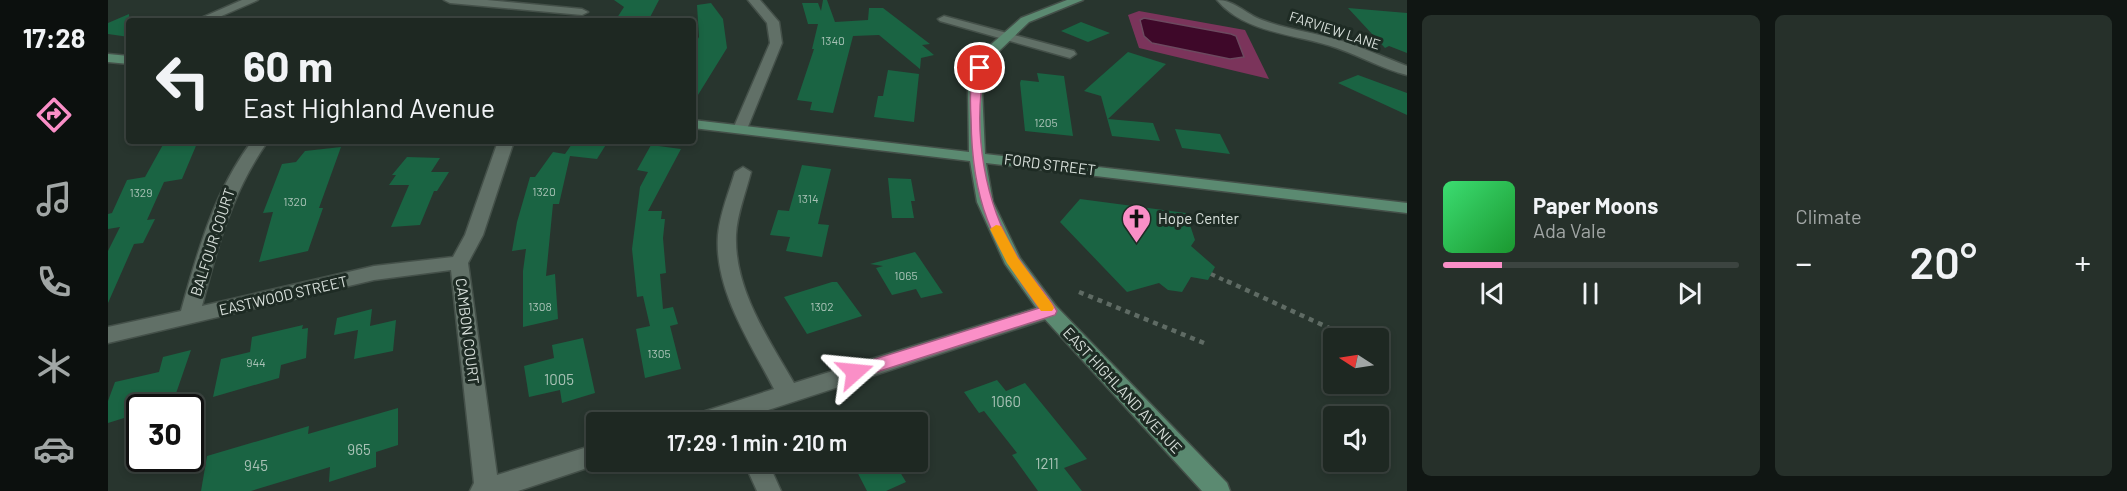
<!DOCTYPE html>
<meta charset="utf-8">
<style>
:root{--surface:#1e2822;--page:#26302a;--text:#f1f3f6;--muted:#a1a6a5;--line:#3c4440;--accent:#fa8fc7}
body{margin:0;font-family:Barlow,sans-serif;background:var(--page);color:var(--text);height:100vh;display:flex;flex-direction:column;font-size:22px;white-space:nowrap}
*{box-sizing:border-box;margin:0}
p{font-size:20px;color:var(--muted)}
.icon{flex:none;width:33px;height:33px;fill:none;stroke:currentColor;stroke-width:2;stroke-linecap:round;stroke-linejoin:round}
.map{position:relative;flex:1;overflow:hidden}
.details{display:flex;flex-direction:column;gap:15px;padding:15px;background:#101613;width:720px}
.details>*{flex:none}
.top-card{position:absolute;left:18px;top:18px;width:570px;height:126px;border-radius:6px;box-shadow:0 3px 9px #0003,0 0 0 2px var(--line);background:#1e2822;color:var(--text);overflow:hidden}
.needle{width:39px;rotate:282deg}
.fabs{position:absolute;left:1215px;top:328px;display:grid;gap:12px}
.fabs a{display:grid;place-items:center;width:66px;height:66px;border-radius:6px;background:var(--surface);box-shadow:0 3px 9px #0003,0 0 0 2px var(--line);font-size:30px}
.speed{position:absolute;left:18px;top:394px;display:flex;gap:12px;font-size:30px;font-weight:700;text-align:center}
.speed>*{display:grid;place-content:center;width:78px;height:78px;border-radius:50%;background:var(--surface);box-shadow:0 3px 9px #0003,0 0 0 2px var(--line);line-height:1}
.speed .limit{border:3px solid #111;border-radius:9px;background:#fff;color:#111}
.pin{position:absolute;display:grid;place-items:center;width:51px;height:51px;color:#fff;margin:-26px;border:3px solid #fff;border-radius:50%;box-shadow:0 2px 6px #0007}
.me{position:absolute;width:66px;margin:-33px;rotate:72deg;stroke-linejoin:round;filter:drop-shadow(0 0 4px #0008)}
.turn{display:flex;align-items:center;gap:21px;height:126px;padding:0 18px;font-size:27px}
.turn .icon{width:78px;height:78px;stroke-width:2.5}
.turn b{display:block;font-size:42px;line-height:51px}
.big{font-size:45px;font-weight:600;line-height:1.1}
.details .tile{flex:1;display:flex;flex-direction:column;justify-content:center;gap:9px;min-width:0;padding:0 21px;border-radius:9px;background:var(--page)}
.song{display:flex;align-items:center;gap:18px}
.cover{width:72px;height:72px;border-radius:9px;background:linear-gradient(135deg,hsl(140 70% 55%),hsl(130 70% 35%))}
.played{height:6px;border-radius:3px;background:linear-gradient(90deg,var(--accent) 20%,var(--line) 20%)}
.keys{display:flex;justify-content:space-around;direction:ltr}
.heat{display:flex;justify-content:space-between;align-items:center;font-size:33px;direction:ltr}
.details .tiles{flex:1;display:grid;gap:15px;grid-template-columns:repeat(2,1fr)}
.trip{position:absolute;left:478px;top:412px;width:342px;height:60px;border-radius:6px;background:var(--surface);box-shadow:0 3px 9px #0003,0 0 0 2px var(--line);font-weight:600;line-height:60px;text-align:center}
main{display:flex;flex:1;min-height:0}
.tab-bar{display:flex;flex-direction:column;width:108px;justify-content:space-around;align-items:center;background:#0c100e;color:var(--muted)}
.tab-bar .icon{width:42px;height:42px}
.tab-bar .active{color:var(--accent)}
.tab-bar b{font-size:27px;color:var(--text)}
.map>svg:first-child{display:block}
</style>
<main>
<nav class="tab-bar">
<b>17:28</b>
<svg class="icon active" aria-label="directions" viewBox="0 0 24 24"><path d="M12 3l9 9-9 9-9-9zM9 14v-3h6M13 9l2 2-2 2"/></svg>
<svg class="icon" aria-label="music" viewBox="0 0 24 24"><path d="M9 18V5l10-2v13"/><circle cx="6" cy="18" r="3"/><circle cx="16" cy="16" r="3"/></svg>
<svg class="icon" aria-label="phone" viewBox="0 0 24 24"><path d="M5 4h4l2 5-3 2q2 4 5 5l2-3 5 2v4C11 20 4 13 5 4z"/></svg>
<svg class="icon" aria-label="climate" viewBox="0 0 24 24"><path d="M12 3v18M4 7l16 10M4 17L20 7"/></svg>
<svg class="icon" aria-label="car" viewBox="0 0 24 24"><path d="M5 17H2v-5l4-1 3-4h7l3 4 3 1v5h-3M9 17h6M6 11h13"/><circle cx="7" cy="17" r="2"/><circle cx="17" cy="17" r="2"/></svg>
</nav>
<div class="map">
<svg width="1299" height="491" viewBox="0 0 1299 491">
<rect width="100%" height="100%" fill="#28352e"/>
<path fill="#7b345b" d="M1031 11 1137 30 1161 79 1031 48 1020 15Z"/>
<path fill="#3e0829" stroke="#6c495f" stroke-width="1.5" d="M1036 18 1123 34 1128 36 1136 57 1122 59 1044 43 1036 36 1032 20Z"/>
<path fill="#1a6443" d="M506 0H551L540 21H507L516 7Z
M715 0H719L727 22 760 20 761 8H775L822 44 814 45 826 55 813 58 812 69 771 35 745 36 725 113 702 110 704 102 689 100 706 49H704L710 24H700L694 3H710L713 11Z
M603 3 615 19 619 48 585 103V46L591 37 589 5Z
M1240 8 1299 13V53L1281 46 1277 48Z
M21 14V37L0 34V23Z
M973 22 1002 33 980 42 953 31Z
M1020 52 1058 64 1000 119 1045 123 1052 141 1004 136 993 96 976 91Z
M780 70 811 74 806 122 766 117 770 96H775Z
M929 73 956 76 965 136 917 131 912 83 913 80 931 82Z
M1250 75 1299 93V115L1230 83Z
M1067 129 1112 134 1122 154 1074 148Z
M57 141H90L74 179 56 182 39 220 47 219 35 243 26 244 0 303V251L12 227 0 229V214L4 213 19 180 37 177Z
M466 141 499 143 489 159 462 156 451 204H445L438 276 447 274 450 319 415 327V271L418 249 404 251 409 222 422 177H427L445 152 457 154Z
M543 145 573 149 540 211H554L553 219H557L555 238 558 273 552 274 555 309 565 307 570 324 562 326 573 369 537 378 528 329 542 326 535 296 529 297 524 249 532 187 540 172 529 170Z
M233 147 211 208H215L200 251 151 262 165 212 155 213 174 164 188 162 197 151Z
M299 157 332 158 323 172H341L329 191H326L312 225 283 227 301 185H281L288 175H284Z
M694 165 723 169 710 224 721 225 714 257 678 251 682 237 662 235 670 210 681 211Z
M780 178 803 179 807 201H803L806 218H784Z
M972 199 1078 213 1087 240 1083 246 1107 267 1100 280 1083 277 1074 292 1060 290 1051 283 1019 292 952 222Z
M807 252 810 256 835 293 813 298 808 289 784 295 768 268 775 266 762 264Z
M724 282H729L754 316 699 334 676 297Z
M264 309 262 326 288 320 285 351 246 359 250 330 226 335 229 318Z
M195 325 194 329 200 328 198 358 173 365 171 378 105 397 113 359 142 352 144 337Z
M475 338 487 393 454 403 452 390 421 397 416 366 446 358 444 345Z
M83 350 64 405 32 408V413L0 423V401L7 382 51 372 55 357Z
M889 380 898 391 917 383 979 459 956 468 974 491H930L904 455 909 453 876 411 871 413 856 392Z
M290 408V445L268 452V467L221 482 222 467 143 491H93L99 456 201 426 200 434Z
M744 462H786L798 482 778 491H759Z"/>
<g fill="none" stroke-linecap="round" stroke-linejoin="round">
<defs>
<path id="minor" d="M134 0H150L102 21H86Z
M336 0H379L474 9 480 12 474 15 342 3Z
M640 0H652L671 22 674 43 639 129 632 133 625 129 662 43 659 23Z
M1109 0C1126 0 1138 14 1154 20 1180 30 1208 33 1234 41 1256 48 1278 58 1299 66V75C1275 69 1252 56 1229 48 1190 34 1137 34 1109 0Z
M836 16 966 51 968 54 962 58 832 21 830 19Z
M144 141H160C124 192 109 247 94 306L266 266 345 257 357 235 389 144 391 141H403L405 144 375 235 360 263 389 475 489 444V462H497L410 491H362L366 483 343 270 266 280 0 343V327L73 311C90 250 106 192 144 141Z
M635 167 643 172C638 192 629 214 628 235 626 289 660 338 686 383L941 304 948 306 951 311 948 316 620 423H579L582 416 666 389C642 342 606 290 610 235 612 213 621 192 627 172Z
M636 462H660L673 491H649Z"/>
<path id="major" d="M959 0H975L921 22 888 54 878 67 874 89 877 154 1299 203V213L878 163 885 202 912 258 948 306 1119 483 1122 491H1094L934 316 897 264 869 202 862 161 585 128V120L861 152 860 89 866 67 879 48 913 18Z
M0 54 21 56V64L0 62Z"/>
</defs>
<use href="#minor" stroke="#445049" stroke-width="3"/>
<use href="#major" stroke="#445049" stroke-width="3"/>
<path stroke="#5f6b64" stroke-width="4" stroke-dasharray="4.5 4.5" stroke-linecap="butt" d="M1103 274 1122 283"/>
<path stroke="#5f6b64" stroke-width="4.5" stroke-dasharray="5 5" stroke-linecap="butt" d="M1119 281 1245 339
M971 292 1096 343
M1270 351 1281 355"/>
<use href="#minor" fill="#617067" fill-rule="evenodd"/>
<use href="#major" fill="#5b8a71" fill-rule="evenodd"/>
</g>
<path fill="#fa8fc7" stroke="#a25d81" stroke-width="1.5" d="M869 65 877 68C864 129 876 205 911 259 922 277 938 292 949 311L947 315 747 379 741 377 739 372 741 367 931 308C883 241 864 203 863 119 862 101 861 82 869 65Z"/>
<path fill="#f59e0b" d="M888 225 893 226 910 258 944 304 946 308 944 311H933L899 263 882 229Z"/>
<defs>
<symbol id="church-pin" viewBox="-11 -11 22 30"><path d="M0 17L-7.5 6A9.5 9.5 0 1 1 7.5 6Z" fill="#fa8fc7" stroke="#1e2b24"/><path d="M-1.2-6h2.4v3.5h3.3v2.4h-3.3V6h-2.4V-.1h-3.3v-2.4h3.3Z" fill="#111"/></symbol>
</defs>
<g fill-rule="evenodd">
<use href="#church-pin" x="1012" y="202" width="33" height="45"/>
</g>
<g text-anchor="middle" dominant-baseline="central" stroke-width="6" stroke-linejoin="round" paint-order="stroke">
<g font-size="12" fill="#a9c2b6">
<text x="725" y="40">1340</text>
<text x="938" y="122">1205</text>
<text x="436" y="191">1320</text>
<text x="33" y="192">1329</text>
<text x="700" y="198">1314</text>
<text x="187" y="201">1320</text>
<text x="798" y="275">1065</text>
<text x="432" y="306">1308</text>
<text x="714" y="306">1302</text>
<text x="551" y="353">1305</text>
<text x="148" y="362">944</text>
</g>
<g font-size="14" fill="#d9e1dc" stroke="#1e2b24">
<text transform="translate(1227 30) rotate(18)">FARVIEW LANE</text>
</g>
<g font-size="15" fill="#d9e1dc" stroke="#1e2b24">
<text transform="translate(942 164) rotate(7)">FORD STREET</text>
<text transform="translate(104 242) rotate(-72)">BALFOUR COURT</text>
<text transform="translate(175 295) rotate(-13)">EASTWOOD STREET</text>
<text transform="translate(360 331) rotate(83)">CAMBON COURT</text>
<text transform="translate(1015 390) rotate(47)">EAST HIGHLAND AVENUE</text>
</g>
<g font-size="15" fill="#d9e1dc" stroke="#1e2b24" text-anchor="start">
<text x="1050" y="218">Hope Center</text>
</g>
<g font-size="15" fill="#a9c2b6">
<text x="451" y="379">1005</text>
<text x="898" y="401">1060</text>
<text x="251" y="449">965</text>
<text x="939" y="463">1211</text>
<text x="148" y="465">945</text>
</g>
</g>
</svg>
<div class="fabs">
<a><svg class="needle" viewBox="-14 -14 28 28"><path d="M0-13l5 13h-10z" fill="#e53935"/><path d="M0 13l5-13h-10z" fill="#a1a6a5"/></svg></a>
<a><svg class="icon" aria-label="sound" viewBox="0 0 24 24"><path d="M4 9h4l5-4v14l-5-4H4zM17 9q2 3 0 6"/></svg></a>
</div>
<div class="speed"><div class="limit">30</div></div>
<div class="pin" style="left:872px;top:68px;background:#d93025"><svg class="icon" aria-label="arrive" viewBox="0 0 24 24"><path d="M6 21V4h12l-3 4 3 4H6"/></svg></div>
<svg class="me" style="left:747px;top:372px" viewBox="-20 -20 40 40"><path d="M0-17L14 15 0 8-14 15z" fill="#fa8fc7" stroke="#fff" stroke-width="4"/></svg>
<div class="trip">17:29 · 1 min · 210 m</div>
<div class="top-card">
<div class="turn"><svg class="icon" aria-label="left" viewBox="0 0 24 24"><path d="M17 20v-9H6M10 6l-5 5 5 5"/></svg><div><b>60 m</b>East Highland Avenue</div></div>
</div>
</div>
<section class="details">
<div class="tiles">
<div class="tile">
<div class="song"><i class="cover"></i><div><b>Paper Moons</b><p>Ada Vale</p></div></div>
<div class="played"></div>
<div class="keys"><svg class="icon" aria-label="previous" viewBox="0 0 24 24"><path d="M18 5L8 12l10 7zM5 5v14"/></svg><svg class="icon" aria-label="pause" viewBox="0 0 24 24"><path d="M8 5v14M16 5v14"/></svg><svg class="icon" aria-label="next" viewBox="0 0 24 24"><path d="M6 5l10 7-10 7zM19 5v14"/></svg></div>
</div>
<div class="tile"><p>Climate</p>
<div class="heat"><a>−</a><b class="big">20°</b><a>+</a></div>
</div>
</div>
</section>
</main>
